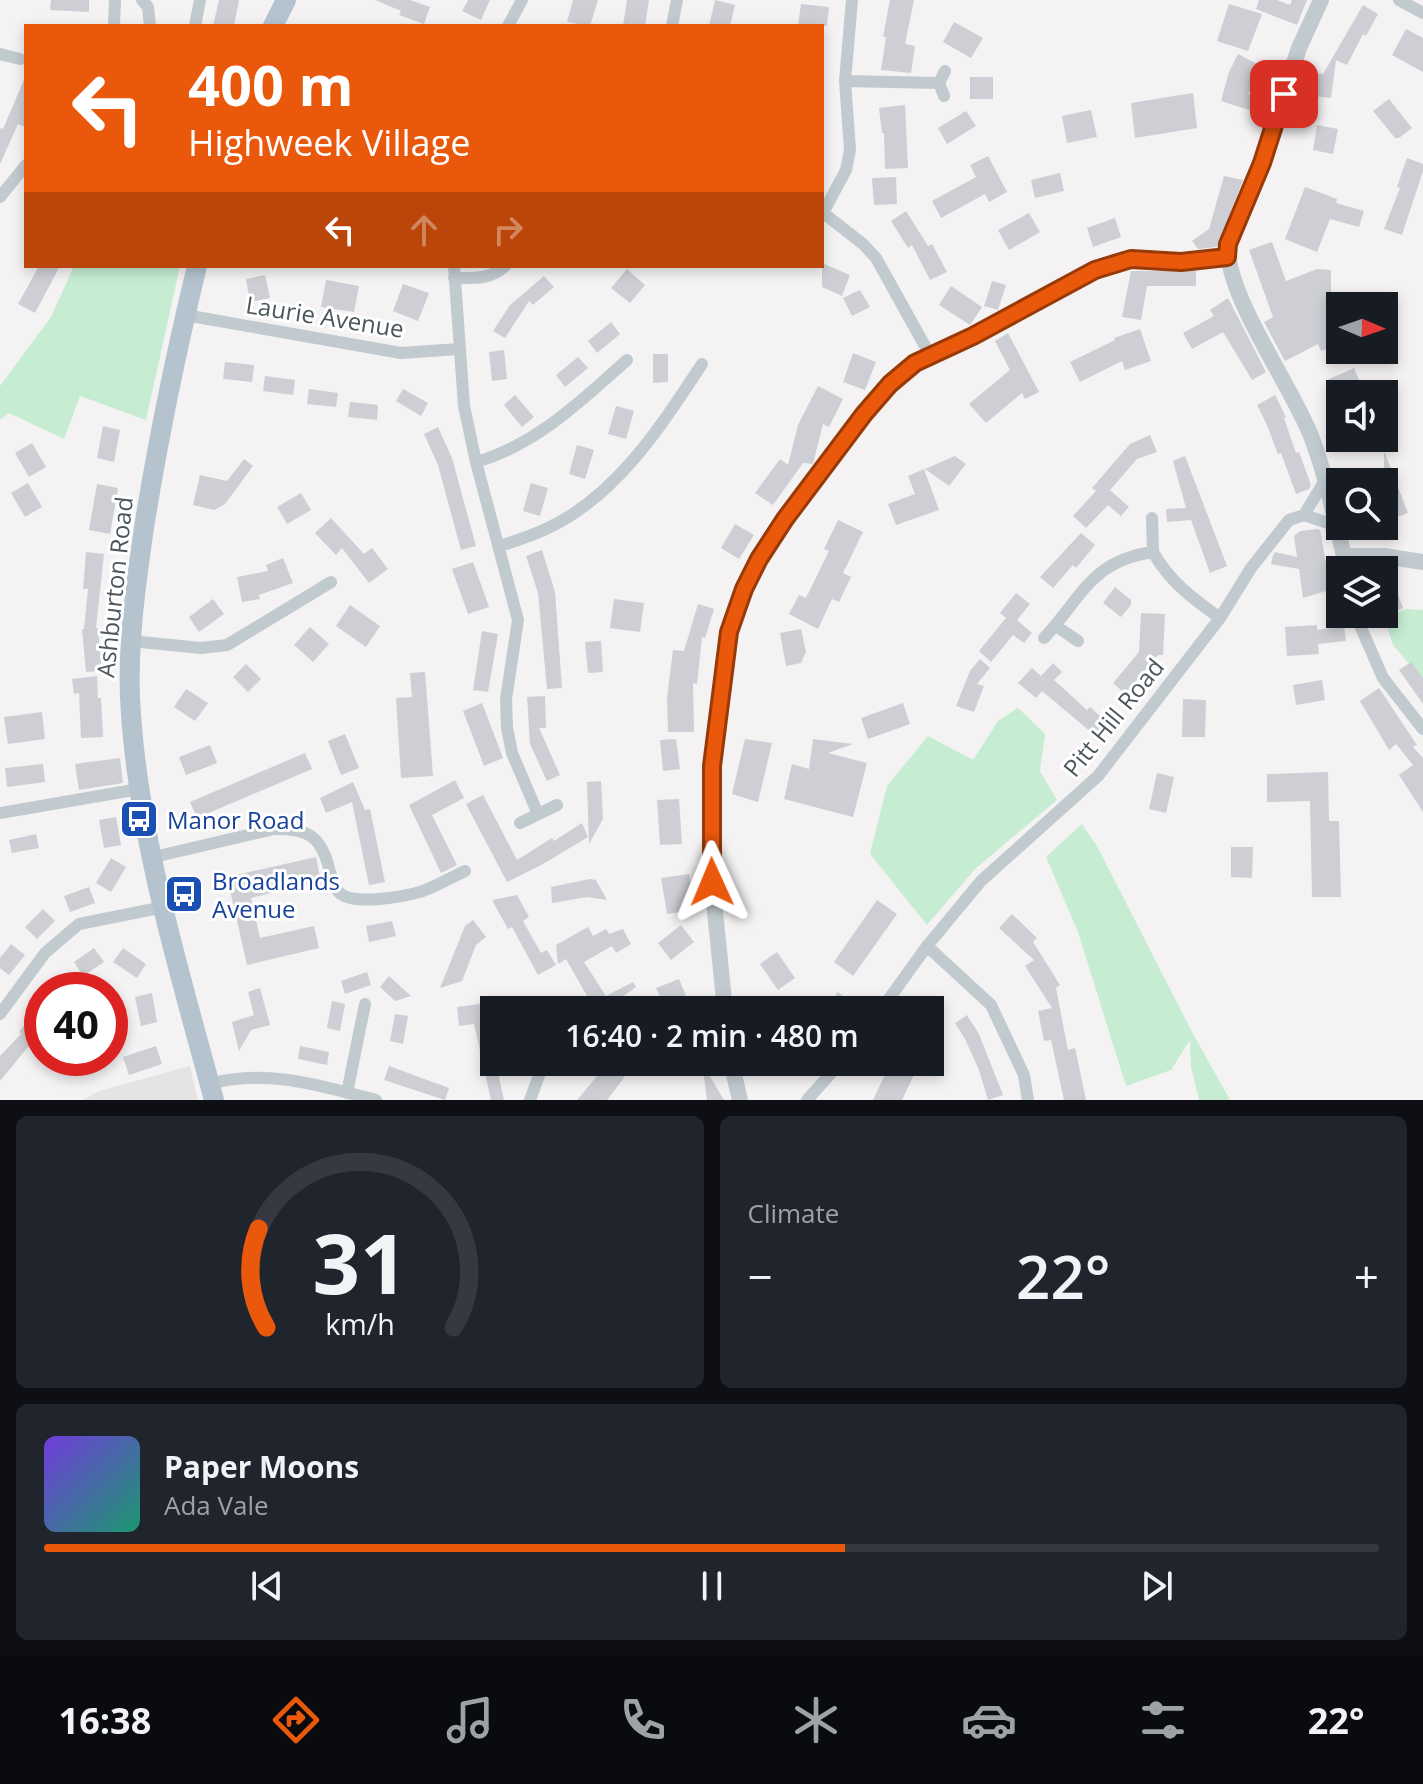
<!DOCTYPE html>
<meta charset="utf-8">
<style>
:root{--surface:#171b24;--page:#20242c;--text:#f1f3f6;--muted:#9ea1a6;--line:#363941;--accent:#ea580c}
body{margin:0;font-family:"Open Sans",sans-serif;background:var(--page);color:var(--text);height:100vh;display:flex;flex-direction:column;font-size:30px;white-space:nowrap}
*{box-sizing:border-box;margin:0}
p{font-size:26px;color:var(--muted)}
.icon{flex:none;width:44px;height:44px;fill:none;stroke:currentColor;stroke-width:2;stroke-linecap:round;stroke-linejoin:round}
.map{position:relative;height:1100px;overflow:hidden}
.details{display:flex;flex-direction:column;gap:16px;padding:16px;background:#0d0f14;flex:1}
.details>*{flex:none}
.top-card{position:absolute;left:24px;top:24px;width:800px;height:244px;border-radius:0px;box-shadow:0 4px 12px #0003;background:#ea580c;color:#fff;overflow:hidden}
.needle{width:52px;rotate:92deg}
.buttons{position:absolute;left:1326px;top:292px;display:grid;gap:16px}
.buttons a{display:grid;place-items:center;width:72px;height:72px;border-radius:0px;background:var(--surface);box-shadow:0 4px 12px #0003;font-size:40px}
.speed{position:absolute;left:24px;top:972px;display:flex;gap:16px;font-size:40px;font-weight:700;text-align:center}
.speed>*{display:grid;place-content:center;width:104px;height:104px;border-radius:50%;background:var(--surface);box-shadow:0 4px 12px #0003;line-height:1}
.speed .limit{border:12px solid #d22;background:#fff;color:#111}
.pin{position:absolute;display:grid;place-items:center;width:68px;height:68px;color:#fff;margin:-34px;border-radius:16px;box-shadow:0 4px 12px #0006}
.me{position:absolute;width:88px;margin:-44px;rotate:359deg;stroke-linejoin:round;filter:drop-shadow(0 0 6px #0008)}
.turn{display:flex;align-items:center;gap:28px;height:168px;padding:0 32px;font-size:36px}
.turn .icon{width:104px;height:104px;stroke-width:2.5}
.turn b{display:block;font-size:56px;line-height:68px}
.lanes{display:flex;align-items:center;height:76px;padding:0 32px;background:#0003;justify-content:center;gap:40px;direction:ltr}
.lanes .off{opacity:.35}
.big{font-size:60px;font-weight:600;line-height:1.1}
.details .widget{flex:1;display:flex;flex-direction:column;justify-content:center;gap:12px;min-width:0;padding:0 28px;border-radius:12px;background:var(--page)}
.details .dial{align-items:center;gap:0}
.dial svg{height:208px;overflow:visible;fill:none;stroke:var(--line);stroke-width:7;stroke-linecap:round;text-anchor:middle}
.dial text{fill:var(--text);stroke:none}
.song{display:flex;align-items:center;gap:24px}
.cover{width:96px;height:96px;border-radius:12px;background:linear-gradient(135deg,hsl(260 70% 55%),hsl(160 70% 35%))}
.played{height:8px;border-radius:4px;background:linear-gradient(90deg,var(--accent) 60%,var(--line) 60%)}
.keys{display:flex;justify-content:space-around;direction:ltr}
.heat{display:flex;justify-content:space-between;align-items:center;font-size:44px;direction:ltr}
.details .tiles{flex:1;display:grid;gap:16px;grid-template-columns:1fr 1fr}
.widget:last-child{grid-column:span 2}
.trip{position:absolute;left:480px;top:996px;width:464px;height:80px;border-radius:0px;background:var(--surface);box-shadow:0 4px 12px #0003;font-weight:600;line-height:80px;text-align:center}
.menu{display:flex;height:128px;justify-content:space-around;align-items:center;background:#090b0e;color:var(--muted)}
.menu .icon{width:56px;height:56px}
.menu .selected{color:var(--accent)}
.menu b{font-size:36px;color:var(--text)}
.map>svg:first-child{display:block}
</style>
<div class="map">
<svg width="1423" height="1100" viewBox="0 0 1423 1100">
<rect width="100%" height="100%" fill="#f4f2f2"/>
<path fill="#e5e3e4" d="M190 1066 198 1100H83L99 1091Z"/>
<path fill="#c6edd2" d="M74 266H180L146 420 80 396 64 439 9 413 0 420V386L51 317Z
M1406 609 1423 610V680L1393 645 1386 624 1372 625V621Z
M1018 708 1045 734 1040 771 1057 800 975 869 927 925 870 854 887 786 928 736 973 760 998 721Z
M1082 824 1097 846 1192 1032 1230 1100H1199L1191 1067 1190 1040 1171 1070 1126 1086 1078 932 1046 857Z"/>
<path fill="#cdcfd4" d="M51 0H89V12L50 10Z
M219 0H239L234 26H213Z
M375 0H410L430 7 424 24 399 15 401 11Z
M468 0H490L481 20 462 11Z
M573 0H598L590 26 567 22Z
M627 0H649L645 26H623Z
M715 0 735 5 730 26H709Z
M890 0H914L905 44 915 46 911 73 881 70 886 37H883Z
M1259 0H1277L1290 5 1292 0H1307L1297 25 1256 9Z
M801 4 829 7 827 26H798Z
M1229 4 1262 14 1248 51 1217 41Z
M1363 5 1378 14 1366 36 1363 34 1347 65 1336 60 1331 98 1314 96 1317 73 1323 74Z
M954 22 983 38 971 58 943 42Z
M1406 29 1423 38V72L1392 55Z
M1238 54 1263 67 1248 94 1266 100 1262 114 1221 101 1229 72Z
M26 75V127L18 124 0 164V128L3 129Z
M970 77H993V99H970Z
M1193 93 1197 128 1135 138 1131 103Z
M1389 99 1412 128 1399 138H1395L1373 111Z
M905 105 908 168 885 169 884 133H882L879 108Z
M1091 110 1097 137 1067 143 1062 116Z
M966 111 976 126 947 144 938 128Z
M1317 125 1338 129 1333 154 1313 150Z
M988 156 1007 192 989 202 985 194 941 218 932 201 976 177 970 165Z
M1407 158 1423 164V171L1402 235 1384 229 1400 188 1397 187Z
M1060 173 1064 191 1035 198 1031 180Z
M1224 176 1243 180 1217 247 1198 249 1192 241 1209 229Z
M896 177 897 204 874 205 872 178Z
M1305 187 1337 199 1336 203 1364 211 1359 227 1330 219 1317 252 1285 239Z
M906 211 928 246 932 244 947 272 930 280 912 245 908 248 891 221Z
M1029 213 1040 232 1009 250 998 230Z
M1115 218 1121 237 1093 247 1087 228Z
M1272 242 1286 281 1317 269 1331 270V312L1340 309V345L1321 351 1318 344 1285 361 1264 322 1273 317 1249 250Z
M822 263 850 275 842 296 822 287Z
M39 266H60L35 313 18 304Z
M627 269 645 285 630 303 611 288Z
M1131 271H1196V286H1147L1141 320 1122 317Z
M265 275 270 298 250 302 246 279Z
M544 276 554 287 533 305 529 301 505 338 493 331 510 305Z
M326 280 359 286 354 312 321 307Z
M992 281 1006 285 998 310 984 306Z
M403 284 429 293 418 321 393 311Z
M951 286 982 307 970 325 939 305Z
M860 290 870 307 852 316 843 298Z
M1228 298 1266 372 1252 380 1223 332 1192 349 1183 333 1214 316 1210 310Z
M611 322 620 334 597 353 588 341Z
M1140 329 1151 361 1125 370 1122 361 1080 382 1070 362 1115 340 1114 338Z
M1008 333 1039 392 1025 399 1022 393 986 423 969 404 1010 370 995 341Z
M504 350 507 379 492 381 489 352Z
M853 353 876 362 865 390 843 382Z
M653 354H668V382L653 383Z
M578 357 588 368 565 387 556 375Z
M225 362 254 365 252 382 223 379Z
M1354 368 1365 394H1333L1327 380Z
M265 376 295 380 293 395 263 391Z
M818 386 843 399 829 427 823 424 813 464 803 463 773 505 755 493 780 459 788 465 798 425Z
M309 389 338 393 336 407 307 404Z
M403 389 428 403 421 416 396 401Z
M515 395 534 417 522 427 504 405Z
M1275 395 1286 417 1284 418 1296 453 1299 452 1311 485 1309 489 1296 494 1281 453 1278 454 1267 425 1257 405Z
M350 402 378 405 377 420 348 417Z
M616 406 634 411 626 439 608 434Z
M103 426 120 430 114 462 97 458Z
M438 427 452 458 476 546 461 550 438 465 424 434Z
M1150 435 1157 452 1137 459 1110 490 1129 507 1121 516 1108 505 1086 528 1073 516 1096 491 1092 488 1130 444Z
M32 443 46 467 29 477 15 453Z
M577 445 594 450 585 479 569 474Z
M1385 453 1408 513 1384 522V454Z
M955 456 966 464 949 486 925 469Z
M1185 456 1227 566 1210 573 1191 520 1167 522 1166 509 1186 508 1173 461Z
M244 459 253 466 225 504 214 510 193 505 200 475 227 481Z
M924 469 939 510 896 525 888 504 915 494 908 476Z
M28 483 42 507 25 517 11 493Z
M531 483 548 488 540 516 523 511Z
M97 484 118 488 110 534 89 530Z
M301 493 311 510 287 524 277 507Z
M331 518 364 554 372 548 388 569 369 583 342 548 336 555 315 533Z
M838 520 863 532 843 573 851 577 839 602 832 599 818 629 789 614 799 595 806 598 829 551 824 549Z
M735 524 754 535 739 559 721 548Z
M1317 529 1320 530 1327 568 1336 588 1303 598 1299 569 1271 564 1273 555 1275 552 1297 557 1294 536 1300 531Z
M1081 533 1095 545 1076 568 1073 565 1053 588 1040 577Z
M542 550 555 592 562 688 547 689 538 593 526 556Z
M86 552 104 554 96 628H98L102 671 86 672 82 629H84L88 589H83Z
M283 558 293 583 259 595 260 599 242 602 237 577 268 571 266 565Z
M473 562 489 607 468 614 452 569Z
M1384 567 1388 568 1403 608 1384 615Z
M1115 587 1131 600V605L1121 617 1103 603Z
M1016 593 1030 604 1017 620 1032 633 1024 643 1013 635 991 662 979 651 1006 618 1000 613Z
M213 599 224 614 199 632 189 617Z
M614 599 644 603 640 632 610 628Z
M698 604 714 609 705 638 702 637 697 684 693 683 694 732H668L667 698 673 650 684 651Z
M350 605 380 626 366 647 336 626Z
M1141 613 1165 614 1163 655H1158L1125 694 1113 683 1139 652Z
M1317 625V630L1344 626 1346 641 1318 644 1319 654 1287 656 1285 627Z
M310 627 329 644 313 662 294 645Z
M801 629 806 652 801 663 786 666 780 633Z
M482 631 498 634 488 692 473 690Z
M601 641 603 672 588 673 585 642Z
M980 659 990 668 977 684 984 686 974 712 956 706 970 671Z
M1411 662 1423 678V704L1399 670Z
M1053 663 1062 672 1054 680 1087 710 1090 707 1110 725 1098 738 1042 691 1036 698 1018 683 1032 668 1041 676Z
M246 664 261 679 248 692 233 677Z
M425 672 433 776 401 778 396 698 412 697 410 673Z
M97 676 98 698H101L103 737 81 738 79 693 74 694 72 679Z
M1322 680 1325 700 1296 705 1293 685Z
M1379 688 1417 745 1413 747 1423 758V812L1399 775 1413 765 1396 744 1389 750 1360 701Z
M186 689 208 703 195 721 174 707Z
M545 696 546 728H539L560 775 547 781 530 744 527 697Z
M1183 699 1206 700 1205 737H1182Z
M482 703 503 758 484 766 463 711Z
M903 703 910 724 868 739 861 718Z
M42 712 45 739 8 744 4 717Z
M345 734 359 768 341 775 328 741Z
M676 739 680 769 663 771 660 740Z
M745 739 772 743 758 802 732 794Z
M813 739 853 744 828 753 867 763 853 817 784 799 792 764 809 769Z
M210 745 217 763 186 775 179 757Z
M305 753 312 769 197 818 190 802Z
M120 758 123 783 79 790 75 764Z
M43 764 45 782 7 787 5 768Z
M1328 772 1329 821H1339L1341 897H1312L1310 801 1267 802V774Z
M1157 773 1174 777 1166 813 1149 809Z
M455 780 464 798 432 815 457 865 441 873 409 805Z
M601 781 603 819 589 844 587 782Z
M353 782 365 810 370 809 385 882 369 885 352 802 326 813 320 798Z
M483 795 517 860 552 838 554 841 582 823 588 837 543 864 507 882 466 804Z
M679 799 682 844 660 845 657 800Z
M116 817 121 845 104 848 99 820Z
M36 834 39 848 12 853 9 840Z
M1231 847H1253L1252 878 1231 877Z
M316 857 322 887 308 890 306 884 251 898 260 938 314 926 319 948 247 965 227 877Z
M111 858 126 867 111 892 96 883Z
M689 874 694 910 667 914 661 878Z
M590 879 596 880 607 900 587 897 552 903 551 887Z
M89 887 95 903 70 912 64 896Z
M517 895 529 917 523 921 541 953 547 950 556 965 538 975 512 927 508 929 492 900Z
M877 900 897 914 853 976 834 962Z
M43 909 55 921 37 939 25 927Z
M1012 914 1037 938 1033 942 1060 985 1056 988 1068 1050 1075 1048 1086 1100H1064L1051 1040 1044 1041 1038 1011 1052 1008 1025 966 1034 960 999 928Z
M473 920 486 937 476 945 462 981 440 988 465 926Z
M392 921 396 936 369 942 366 926Z
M681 925 694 942 671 960 658 943Z
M588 927 593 936 606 929 609 934 623 929 631 944 616 953 612 946 584 962 606 996 633 982 636 987 604 1010H595L566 959 558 964 556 945Z
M11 944 25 955 9 975 0 968V958Z
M94 948 104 962 83 976 74 962Z
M123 948 146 964 137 978 113 962Z
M777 952 795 978 778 990 760 964Z
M367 972 371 985 345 994 341 981Z
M389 976 411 996 395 1001 380 987Z
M679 979 689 1003 666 1010 656 988Z
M260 988 270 1025 251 1030 239 1051 232 1022 254 1015 248 992Z
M838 992 860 1010H824Z
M152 993 157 1022 141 1026 135 997Z
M332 1001 345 1004 340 1031 327 1028Z
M494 1002V1021L487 1022 504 1100H491L474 1024 459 1026 457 1007Z
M34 1012 42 1018V1030L0 1081V1056L21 1034 19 1032Z
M395 1014 408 1016 403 1044 390 1041Z
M967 1015 979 1034 1003 1095 988 1100 979 1070 965 1039 955 1023Z
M156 1046 162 1064 129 1075 123 1057Z
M300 1046 329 1052 327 1065 298 1059Z
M612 1062H630L629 1071 607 1100H577L603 1069 608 1073Z
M891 1062H920L902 1100H873Z
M702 1063 724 1100H707Z
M389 1066 449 1088 445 1100 384 1080Z"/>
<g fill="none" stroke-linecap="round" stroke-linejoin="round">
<path stroke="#c1cacf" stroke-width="12" d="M142 0 148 7 150 26
M1399 0 1423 13
M114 26 115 0
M195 26 200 0
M508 26 522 0
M672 26 677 0
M0 54 20 59
M845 81 939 83
M944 96 939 83 945 71
M0 197 26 165
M822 212 863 244 876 258 930 355
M823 213 846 170 850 150 845 81 852 0
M454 266 464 406 476 462 518 620 506 699 507 728 512 753 538 814
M454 278C473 278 490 280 505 266
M185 315 401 353 459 349
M476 462C536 445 582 400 627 360
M1304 515 1325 480
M1152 518 1153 552
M500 546C515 541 531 536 546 529 616 497 661 426 702 364
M1355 614 1383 678 1423 729
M1056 626 1078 641
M1044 638C1082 598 1090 561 1153 552 1169 581 1193 599 1220 618
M131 641 201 648 227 645 331 582
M0 813 139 789
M520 823 557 805
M154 857 274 829C309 828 322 837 330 872 332 880 334 889 341 894 355 905 402 897 420 892 435 887 450 878 465 871
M927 946 991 1005 1024 1075 1028 1100
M527 1004H567
M881 1010 927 946 981 881 1098 776 1220 618 1251 568 1289 520 1304 515 1337 526
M0 1014 45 953 79 924 164 907
M209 1084C266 1068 321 1086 376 1100
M347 1093 365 1004
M530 1100 544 1062
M807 1100 841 1062"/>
<path stroke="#c1cacf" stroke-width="16" d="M1321 0 1299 48 1262 163 1228 244C1224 293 1292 386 1311 436 1326 475 1334 516 1344 556H1384L1423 562
M725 1010 712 882V766L717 722 729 632 744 589 759 559 785 519 864 414 890 384 915 363 973 336 1095 270 1131 259 1181 262 1227 257
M731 1062 740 1100"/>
<path stroke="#b4c3ce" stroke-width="20" d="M273 26 286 0
M197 266C176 353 158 439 144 528 136 583 128 640 130 697 136 831 179 970 214 1100"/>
</g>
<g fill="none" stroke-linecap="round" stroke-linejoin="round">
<defs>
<path id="route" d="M712 882V766L729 632 744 589 759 559 785 519 864 414 890 384 915 363 973 336 1095 270 1131 259 1181 262 1227 257 1228 244 1262 163 1284 94"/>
</defs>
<use href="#route" stroke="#983908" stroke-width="20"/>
<use href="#route" stroke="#ea580c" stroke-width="14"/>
</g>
<defs>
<symbol id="bus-square" viewBox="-11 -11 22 22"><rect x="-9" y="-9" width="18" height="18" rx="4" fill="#1a4fb4" stroke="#fff"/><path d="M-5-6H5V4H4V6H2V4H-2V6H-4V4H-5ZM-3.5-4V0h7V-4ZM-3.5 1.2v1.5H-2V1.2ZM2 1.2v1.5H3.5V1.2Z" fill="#fff"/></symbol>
</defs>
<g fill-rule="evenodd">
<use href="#bus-square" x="117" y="797" width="44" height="44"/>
<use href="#bus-square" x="162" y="872" width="44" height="44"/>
</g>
<g text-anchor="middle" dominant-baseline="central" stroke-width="6" stroke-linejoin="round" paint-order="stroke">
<g font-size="24" fill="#4b575e" stroke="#fff">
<text transform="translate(325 316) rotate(9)">Laurie Avenue</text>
<text transform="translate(114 587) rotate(-84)">Ashburton Road</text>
<text transform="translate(1113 717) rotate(-51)">Pitt Hill Road</text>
</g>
<g font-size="24" fill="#164399" stroke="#fff" text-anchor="start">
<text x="167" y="819">Manor Road</text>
<text x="212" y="880">Broadlands<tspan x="212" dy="28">Avenue</tspan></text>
</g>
</g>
</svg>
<div class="buttons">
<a><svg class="needle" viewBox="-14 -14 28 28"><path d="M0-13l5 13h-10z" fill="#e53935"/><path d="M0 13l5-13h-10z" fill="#9ea1a6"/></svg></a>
<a><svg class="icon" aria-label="sound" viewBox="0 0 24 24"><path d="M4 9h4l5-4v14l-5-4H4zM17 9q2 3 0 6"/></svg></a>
<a><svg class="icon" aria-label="search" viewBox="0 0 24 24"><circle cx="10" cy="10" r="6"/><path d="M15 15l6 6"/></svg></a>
<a><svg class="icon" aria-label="layers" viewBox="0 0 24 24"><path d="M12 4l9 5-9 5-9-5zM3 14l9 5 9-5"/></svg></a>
</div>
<div class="speed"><div class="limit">40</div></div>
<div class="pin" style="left:1284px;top:94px;background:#d93025"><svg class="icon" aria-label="arrive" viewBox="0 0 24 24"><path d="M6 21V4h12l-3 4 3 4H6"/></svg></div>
<svg class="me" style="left:712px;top:882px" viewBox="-20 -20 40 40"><path d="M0-17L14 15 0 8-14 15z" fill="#ea580c" stroke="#fff" stroke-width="4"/></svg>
<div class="trip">16:40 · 2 min · 480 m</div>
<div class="top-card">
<div class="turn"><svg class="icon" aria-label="left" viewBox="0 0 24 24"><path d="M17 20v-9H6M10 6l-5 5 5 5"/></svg><div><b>400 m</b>Highweek Village</div></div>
<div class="lanes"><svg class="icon" aria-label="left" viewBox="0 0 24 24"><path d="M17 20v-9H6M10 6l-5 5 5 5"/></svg><svg class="icon off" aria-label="ahead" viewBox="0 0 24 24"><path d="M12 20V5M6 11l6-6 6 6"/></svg><svg class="icon off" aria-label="right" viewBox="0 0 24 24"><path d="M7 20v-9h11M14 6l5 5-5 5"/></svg></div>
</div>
</div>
<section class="details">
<div class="tiles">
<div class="widget dial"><svg viewBox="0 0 100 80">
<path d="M14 69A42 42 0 1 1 86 69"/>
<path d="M14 69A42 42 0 0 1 11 31" stroke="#ea580c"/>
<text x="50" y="56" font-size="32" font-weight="700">31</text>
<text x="50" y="72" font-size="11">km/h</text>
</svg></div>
<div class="widget"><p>Climate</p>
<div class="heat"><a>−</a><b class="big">22°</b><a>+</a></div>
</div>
<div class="widget">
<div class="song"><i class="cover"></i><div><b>Paper Moons</b><p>Ada Vale</p></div></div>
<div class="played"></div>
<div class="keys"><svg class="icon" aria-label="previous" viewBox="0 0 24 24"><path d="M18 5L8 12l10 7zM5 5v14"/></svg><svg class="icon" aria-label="pause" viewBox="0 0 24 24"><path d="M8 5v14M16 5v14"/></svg><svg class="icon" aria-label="next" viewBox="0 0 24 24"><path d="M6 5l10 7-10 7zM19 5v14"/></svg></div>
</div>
</div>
</section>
<nav class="menu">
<b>16:38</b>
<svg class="icon selected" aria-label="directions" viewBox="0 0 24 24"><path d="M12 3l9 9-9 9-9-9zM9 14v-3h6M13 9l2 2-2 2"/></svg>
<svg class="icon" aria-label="music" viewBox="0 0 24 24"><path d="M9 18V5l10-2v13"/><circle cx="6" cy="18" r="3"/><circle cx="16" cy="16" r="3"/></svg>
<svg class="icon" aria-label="phone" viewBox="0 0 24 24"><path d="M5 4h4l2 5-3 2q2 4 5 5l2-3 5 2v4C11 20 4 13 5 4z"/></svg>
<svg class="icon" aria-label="climate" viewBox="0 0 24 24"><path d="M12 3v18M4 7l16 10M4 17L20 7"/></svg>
<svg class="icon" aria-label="car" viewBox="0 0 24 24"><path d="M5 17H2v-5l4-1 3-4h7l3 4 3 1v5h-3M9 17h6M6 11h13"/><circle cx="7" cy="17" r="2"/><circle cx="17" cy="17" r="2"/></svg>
<svg class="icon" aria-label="filters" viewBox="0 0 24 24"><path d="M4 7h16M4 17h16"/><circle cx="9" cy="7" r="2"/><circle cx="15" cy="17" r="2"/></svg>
<b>22°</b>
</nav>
